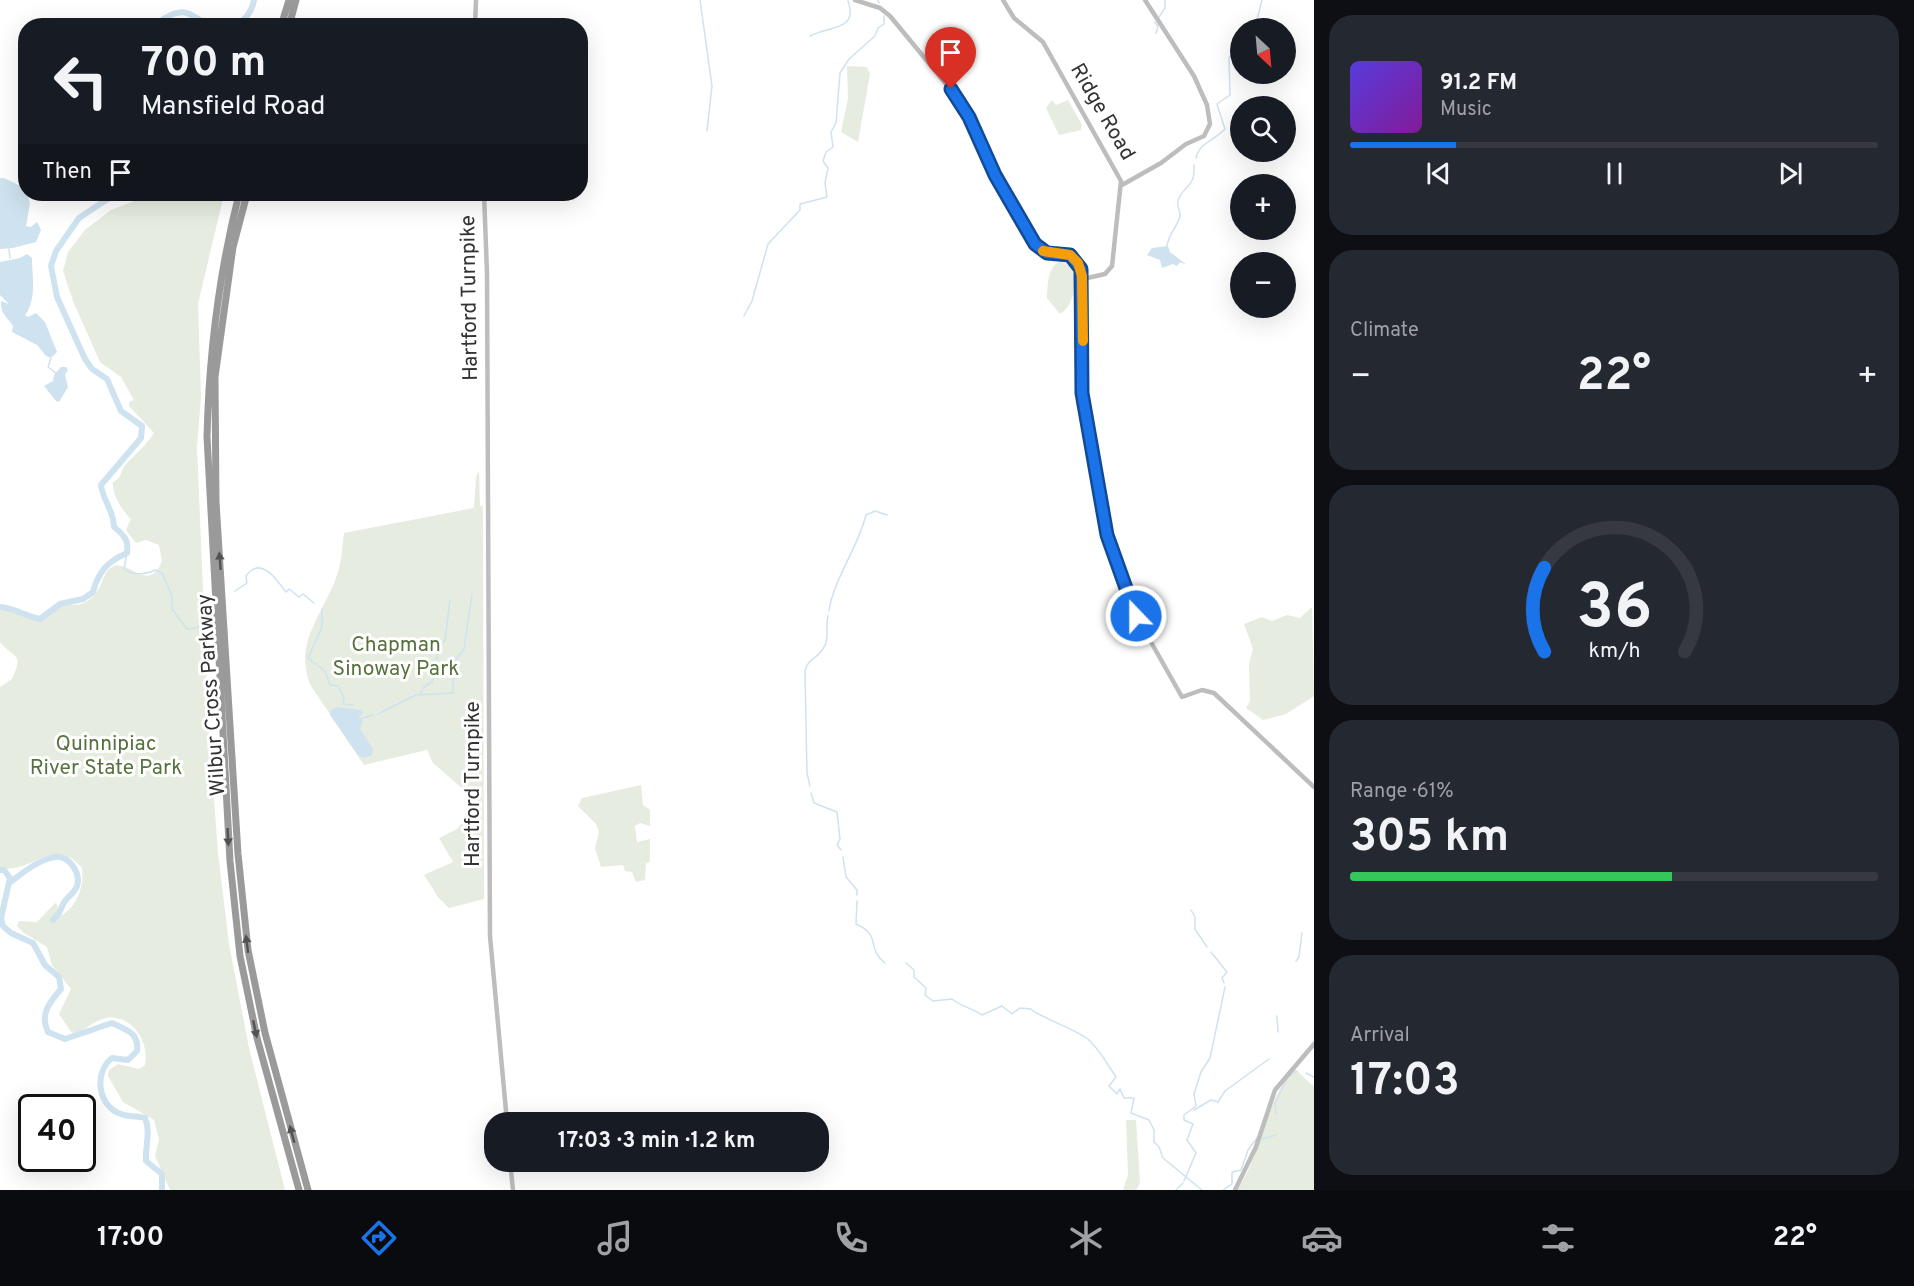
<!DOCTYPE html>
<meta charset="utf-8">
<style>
:root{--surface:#171b24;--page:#242831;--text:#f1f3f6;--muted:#9ea1a6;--line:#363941;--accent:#1a73e8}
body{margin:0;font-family:Overpass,sans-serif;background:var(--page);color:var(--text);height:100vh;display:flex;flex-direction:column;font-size:22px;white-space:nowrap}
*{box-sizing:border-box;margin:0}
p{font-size:20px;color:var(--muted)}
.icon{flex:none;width:33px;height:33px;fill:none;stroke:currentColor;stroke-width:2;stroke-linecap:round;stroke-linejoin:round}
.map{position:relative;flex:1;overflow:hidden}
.sheet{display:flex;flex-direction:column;gap:15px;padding:15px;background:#0d0f14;width:600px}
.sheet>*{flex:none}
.guide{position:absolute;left:18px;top:18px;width:570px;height:183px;border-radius:24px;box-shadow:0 6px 24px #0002;background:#171b24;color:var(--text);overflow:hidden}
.needle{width:39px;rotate:154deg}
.buttons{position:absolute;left:1230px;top:18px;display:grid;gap:12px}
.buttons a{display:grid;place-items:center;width:66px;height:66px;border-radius:50%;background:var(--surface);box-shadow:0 6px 24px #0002;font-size:30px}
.speed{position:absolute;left:18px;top:1094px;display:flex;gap:12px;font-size:30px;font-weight:700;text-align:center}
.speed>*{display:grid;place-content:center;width:78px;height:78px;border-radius:50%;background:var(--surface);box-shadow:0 6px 24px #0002;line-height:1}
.speed .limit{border:3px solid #111;border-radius:9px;background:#fff;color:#111}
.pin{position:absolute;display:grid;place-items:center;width:51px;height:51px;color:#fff;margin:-62px -26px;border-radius:50% 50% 50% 0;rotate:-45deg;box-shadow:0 0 6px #0007}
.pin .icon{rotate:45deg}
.me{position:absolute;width:66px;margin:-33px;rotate:338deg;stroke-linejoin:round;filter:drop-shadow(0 0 4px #0008)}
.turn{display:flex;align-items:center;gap:21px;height:126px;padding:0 24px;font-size:27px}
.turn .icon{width:78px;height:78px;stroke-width:2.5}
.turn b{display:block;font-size:42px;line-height:51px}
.then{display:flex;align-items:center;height:57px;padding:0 24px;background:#0003;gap:12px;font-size:22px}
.big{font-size:45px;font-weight:700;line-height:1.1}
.sheet .widget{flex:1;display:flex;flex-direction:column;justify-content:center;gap:9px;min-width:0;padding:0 21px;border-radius:24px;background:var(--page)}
.sheet .dial{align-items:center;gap:0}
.dial svg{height:156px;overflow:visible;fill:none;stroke:var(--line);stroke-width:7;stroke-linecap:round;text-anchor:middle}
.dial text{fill:var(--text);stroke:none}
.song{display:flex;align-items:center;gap:18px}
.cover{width:72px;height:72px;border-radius:9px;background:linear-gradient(135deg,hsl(250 70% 55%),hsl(290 70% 35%))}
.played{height:6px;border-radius:3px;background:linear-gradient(90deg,var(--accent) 20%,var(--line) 20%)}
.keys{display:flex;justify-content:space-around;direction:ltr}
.heat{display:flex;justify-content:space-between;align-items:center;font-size:33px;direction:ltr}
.charge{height:9px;border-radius:4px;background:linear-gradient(90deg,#34c759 61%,var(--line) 0)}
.trip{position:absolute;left:484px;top:1112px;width:345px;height:60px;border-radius:24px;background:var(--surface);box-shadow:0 6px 24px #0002;font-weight:700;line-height:60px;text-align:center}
.tabs{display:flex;height:96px;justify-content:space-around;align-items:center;background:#090b0e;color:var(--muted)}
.tabs .icon{width:42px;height:42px}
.tabs .current{color:var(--accent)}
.tabs b{font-size:27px;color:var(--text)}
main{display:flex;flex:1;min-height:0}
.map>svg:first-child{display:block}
</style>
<main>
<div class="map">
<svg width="1314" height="1190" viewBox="0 0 1314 1190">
<rect width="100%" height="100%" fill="#fff"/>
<path fill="#e6ecdf" d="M847 66 867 67 870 74 858 142 841 132 848 98Z
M1052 100 1056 105 1068 100 1082 125 1081 130 1059 135 1046 108Z
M146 194H224L198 304 201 396 197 447 209 732 218 853 229 944 249 1048 285 1190H170L155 1156 159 1139 154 1120 123 1102 108 1076 109 1070 118 1064 139 1069 145 1065C150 1042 132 1014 106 1018 92 1021 85 1032 72 1033L59 1014 71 989 52 965 47 947 24 933 17 926 19 921 37 922 55 903 58 906 55 917C75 914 85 886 82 868 53 834 31 875 0 868V687L12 679C24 652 15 660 0 642V608C13 604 23 622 38 619 45 617 49 612 54 609 71 599 81 614 98 590 103 582 104 572 112 567 129 558 148 595 162 561L159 545 146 540 136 543 126 530 131 519C123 512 111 493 113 482 123 478 120 470 127 463 137 453 146 445 154 433L129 406V402L134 400 121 377 100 362 73 301 63 271 68 252 85 230 111 210 142 198Z
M1060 261 1072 267C1078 281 1074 306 1060 314L1047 298C1048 284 1047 268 1060 261Z
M479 471 480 506H483L484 899 449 908 438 897 424 875 453 862 439 838 457 829 472 810 463 789 433 763 427 750 364 765 311 686C292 643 324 614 337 575 342 561 342 547 344 533L474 508 476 477Z
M1312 607 1314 696 1286 714 1263 720 1246 708 1250 701 1249 664 1253 649 1244 624 1262 617 1272 621 1287 615 1300 618Z
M641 785 643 805 650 810V826L640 823 635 826 637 842 650 839V862L646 863 645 880 636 882 632 872 625 871 623 865 601 867 595 848 599 832 596 824 578 806 582 798Z
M1294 1068 1313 1086 1314 1084V1190H1237C1263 1152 1264 1104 1294 1068Z
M1126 1120H1136L1140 1183 1136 1190H1123L1128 1175Z"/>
<path fill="#cee2ef" d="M0 178H4L25 188 30 203 26 226 31 227 37 222 41 230 36 242 13 248 0 249Z
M1168 246 1170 252 1187 265 1180 262 1177 266 1173 264 1162 268 1160 260 1147 255 1152 248Z
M27 254 32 258C32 277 37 299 25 315L28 317 36 313 45 322 57 352 51 358 46 356 37 345 12 332 13 326C7 317 0 313 1 301L9 304 0 295V262L20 258Z
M61 367H66L68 370 65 375 68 387 59 402 56 401 44 386 53 381 54 375Z
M336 707 362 710 363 713 359 717V720H363L360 729 373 749 372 755 363 758 358 755 330 715 331 710Z"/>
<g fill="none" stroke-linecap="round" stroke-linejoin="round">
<path stroke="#cee2ef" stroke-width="1.5" d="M700 0 712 86 707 131
M878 0 879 3
M1159 17 1165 8V0
M1155 22 1158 27 1156 33
M1255 28 1262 0
M810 36C828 26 859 31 848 1
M1196 158C1199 143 1215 140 1225 129L1217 104 1230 95 1229 58 1240 44
M1167 246C1168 235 1178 226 1180 216 1181 209 1175 206 1179 198 1186 183 1195 188 1194 165
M9 249 10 258
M744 316 752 301 768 244 800 210V204L827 197 825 183 828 168 823 161 826 152 833 147 831 132 836 123 840 73 849 59 875 36 878 28 884 24V16
M51 358 48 367 56 373
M127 553 124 569C134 576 144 575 155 570L162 573 172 596V609L187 629 196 628 209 619 207 615 211 607
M235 591 247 583 246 576C261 555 277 580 286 592L289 589 299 597 303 594 314 603
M322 609V627L308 658 325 671 330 685 338 686 344 698 343 704 353 705
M829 611C833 580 858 548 866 515L875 511 887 515
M420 694 424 687 432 682 439 648 445 640 450 600
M378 714 416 695 453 693 454 662 464 649 472 594
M357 720 373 715
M810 786 807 773 805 671C808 658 817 659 823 649 830 639 825 627 828 616
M811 793 814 803 837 812 840 839 837 845 841 850
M843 857 846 877 857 890V895
M857 901 856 924C882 935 866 949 885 963
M1191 910 1195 917V929L1207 947
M1211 952 1227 972 1222 978 1224 983
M1296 961 1299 957 1302 933
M906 963 914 970V977L926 988 925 995 933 1001 952 999C962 1007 972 1008 982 1015L1002 1006 1012 1014 1020 1008 1031 1009C1035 1015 1075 1029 1088 1039 1099 1049 1108 1065 1116 1077L1109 1086 1117 1094 1120 1089 1124 1098H1134L1131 1113 1149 1120 1154 1130V1142L1159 1147 1163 1158 1202 1190
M1277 1016 1278 1032
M1306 1073 1314 1077
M1290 1076 1297 1071
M1194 1110 1211 1100 1218 1102 1225 1091 1269 1059
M1276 1114 1275 1103 1287 1079
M1262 1139 1276 1135
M1184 1181 1196 1153 1187 1140 1193 1124 1184 1120V1115L1196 1106 1194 1094 1201 1072 1210 1058 1225 987
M1176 1190 1183 1183
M1223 1190 1232 1184V1172L1241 1170 1248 1150 1257 1138"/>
<path stroke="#cee2ef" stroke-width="6" d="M162 26 163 19C187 5 189 15 210 26
M235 26C246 20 252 11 254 0
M0 607C15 608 25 616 40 619L60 604 83 599 93 592C98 572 108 561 127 553 129 540 124 535 114 527 114 511 103 501 101 485L141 438 142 426 121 411 107 379 92 369 85 359 57 297 51 266 56 251 79 218 115 194
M0 870H4L10 878 1 918 3 926 11 933 33 943 45 965 59 977 61 989C50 1002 39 1014 48 1032L65 1039 112 1023C127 1030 139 1033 137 1051L128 1060 112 1058C94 1072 97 1106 121 1114 128 1117 138 1116 145 1118 151 1132 145 1146 146 1161L162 1174V1190
M9 883C23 873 37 860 55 857 69 855 81 873 77 886 74 894 69 895 65 901 60 908 62 912 53 920"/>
<path stroke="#bdbdbd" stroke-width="4.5" d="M855 0 880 8 890 16 961 102 995 175 1035 244 1044 251 1075 258 1081 269 1083 279 1081 386 1107 535 1134 612 1182 697 1202 690 1214 693 1314 787
M1003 0 1014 18 1043 42 1121 181 1112 266 1105 274 1083 279
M475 26 476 0
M1122 185 1161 163 1186 144 1204 136 1210 124 1207 105 1194 76 1145 0
M484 194 487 273 490 936 507 1122
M510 1161 513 1190
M1235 1190 1256 1147 1275 1090 1314 1044"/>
<path stroke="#9a9a9a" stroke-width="7" d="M281 26 289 0
M289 26 296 0
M239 194C219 273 209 355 207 437L230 861 240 956 257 1038 299 1190
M247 194 233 247 215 377 216 502 238 854 248 950 265 1033 308 1190"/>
</g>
<defs><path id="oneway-solid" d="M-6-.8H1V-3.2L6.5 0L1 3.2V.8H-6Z" transform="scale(1.5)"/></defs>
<g fill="#525252">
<use href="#oneway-solid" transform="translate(220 561) rotate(-94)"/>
<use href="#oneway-solid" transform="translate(228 837) rotate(87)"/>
<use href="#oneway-solid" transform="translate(247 944) rotate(-97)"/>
<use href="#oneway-solid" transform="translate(255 1029) rotate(78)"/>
<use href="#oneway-solid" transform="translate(292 1134) rotate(-105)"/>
</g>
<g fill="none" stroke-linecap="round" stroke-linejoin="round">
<defs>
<path id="route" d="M951 89 969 117 995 175 1035 244 1047 253 1070 255 1081 269 1082 393 1107 535 1136 616"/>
</defs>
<use href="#route" stroke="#114b97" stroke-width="15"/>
<use href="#route" stroke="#1a73e8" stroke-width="10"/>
<path stroke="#f59e0b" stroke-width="10" d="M1043 251 1070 255 1078 263 1082 276 1083 341"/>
</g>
<g text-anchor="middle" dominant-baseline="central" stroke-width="6" stroke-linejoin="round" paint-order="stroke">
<g font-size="21" fill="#333" stroke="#fff">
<text transform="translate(1102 112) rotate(60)">Ridge Road</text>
<text transform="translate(470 298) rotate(-91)">Hartford Turnpike</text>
<text transform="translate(212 695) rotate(-94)">Wilbur Cross Parkway</text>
<text transform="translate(473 784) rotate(-90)">Hartford Turnpike</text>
</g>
<g font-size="21" fill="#56713e" stroke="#fff">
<text x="396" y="645">Chapman<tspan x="396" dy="24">Sinoway Park</tspan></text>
<text x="106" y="744">Quinnipiac<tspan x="106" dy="24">River State Park</tspan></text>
</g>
</g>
</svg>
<div class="buttons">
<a><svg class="needle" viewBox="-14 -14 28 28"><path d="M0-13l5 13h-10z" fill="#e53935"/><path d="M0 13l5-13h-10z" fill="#9ea1a6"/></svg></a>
<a><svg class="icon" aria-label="search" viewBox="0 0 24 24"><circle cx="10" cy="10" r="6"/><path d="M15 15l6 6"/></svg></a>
<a>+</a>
<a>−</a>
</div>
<div class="speed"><div class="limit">40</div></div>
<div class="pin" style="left:951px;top:89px;background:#d93025"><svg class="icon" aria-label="arrive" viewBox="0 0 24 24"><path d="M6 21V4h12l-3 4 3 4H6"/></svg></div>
<svg class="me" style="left:1136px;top:616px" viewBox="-20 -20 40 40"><circle r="17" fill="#1a73e8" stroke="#fff" stroke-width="3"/><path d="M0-11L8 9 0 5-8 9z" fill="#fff"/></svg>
<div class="trip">17:03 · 3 min · 1.2 km</div>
<div class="guide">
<div class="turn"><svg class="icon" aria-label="left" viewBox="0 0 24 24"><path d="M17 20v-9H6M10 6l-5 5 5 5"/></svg><div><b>700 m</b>Mansfield Road</div></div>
<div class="then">Then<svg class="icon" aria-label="arrive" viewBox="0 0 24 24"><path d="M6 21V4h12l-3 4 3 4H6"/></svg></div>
</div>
</div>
<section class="sheet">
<div class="widget">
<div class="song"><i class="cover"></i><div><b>91.2 FM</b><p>Music</p></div></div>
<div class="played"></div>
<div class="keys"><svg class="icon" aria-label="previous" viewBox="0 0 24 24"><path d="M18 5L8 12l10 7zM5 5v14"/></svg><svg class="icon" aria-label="pause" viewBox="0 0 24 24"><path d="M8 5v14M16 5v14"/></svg><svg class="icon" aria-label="next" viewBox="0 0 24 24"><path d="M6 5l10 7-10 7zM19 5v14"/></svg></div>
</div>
<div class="widget"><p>Climate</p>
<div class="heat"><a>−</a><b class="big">22°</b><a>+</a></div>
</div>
<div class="widget dial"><svg viewBox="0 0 100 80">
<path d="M14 69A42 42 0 1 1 86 69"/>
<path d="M14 69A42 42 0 0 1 14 26" stroke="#1a73e8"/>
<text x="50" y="56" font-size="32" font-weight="700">36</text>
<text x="50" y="72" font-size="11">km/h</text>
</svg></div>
<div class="widget"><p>Range · 61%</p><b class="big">305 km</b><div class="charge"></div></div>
<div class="widget"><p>Arrival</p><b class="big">17:03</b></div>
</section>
</main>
<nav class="tabs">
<b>17:00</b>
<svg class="icon current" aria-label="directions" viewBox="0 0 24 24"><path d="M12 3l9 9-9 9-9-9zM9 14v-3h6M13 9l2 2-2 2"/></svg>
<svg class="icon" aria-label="music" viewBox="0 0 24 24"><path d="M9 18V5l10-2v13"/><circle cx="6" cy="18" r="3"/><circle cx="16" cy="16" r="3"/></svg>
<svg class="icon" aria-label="phone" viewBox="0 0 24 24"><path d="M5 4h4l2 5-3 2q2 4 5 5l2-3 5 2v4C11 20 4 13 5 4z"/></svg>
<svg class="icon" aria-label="climate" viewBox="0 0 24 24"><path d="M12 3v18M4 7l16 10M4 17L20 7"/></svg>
<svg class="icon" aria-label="car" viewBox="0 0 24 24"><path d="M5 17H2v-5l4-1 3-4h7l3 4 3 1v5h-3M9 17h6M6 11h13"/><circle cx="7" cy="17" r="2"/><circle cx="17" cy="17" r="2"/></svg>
<svg class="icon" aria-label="filters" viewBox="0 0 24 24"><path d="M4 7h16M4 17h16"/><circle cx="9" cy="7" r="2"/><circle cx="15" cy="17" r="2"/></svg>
<b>22°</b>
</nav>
